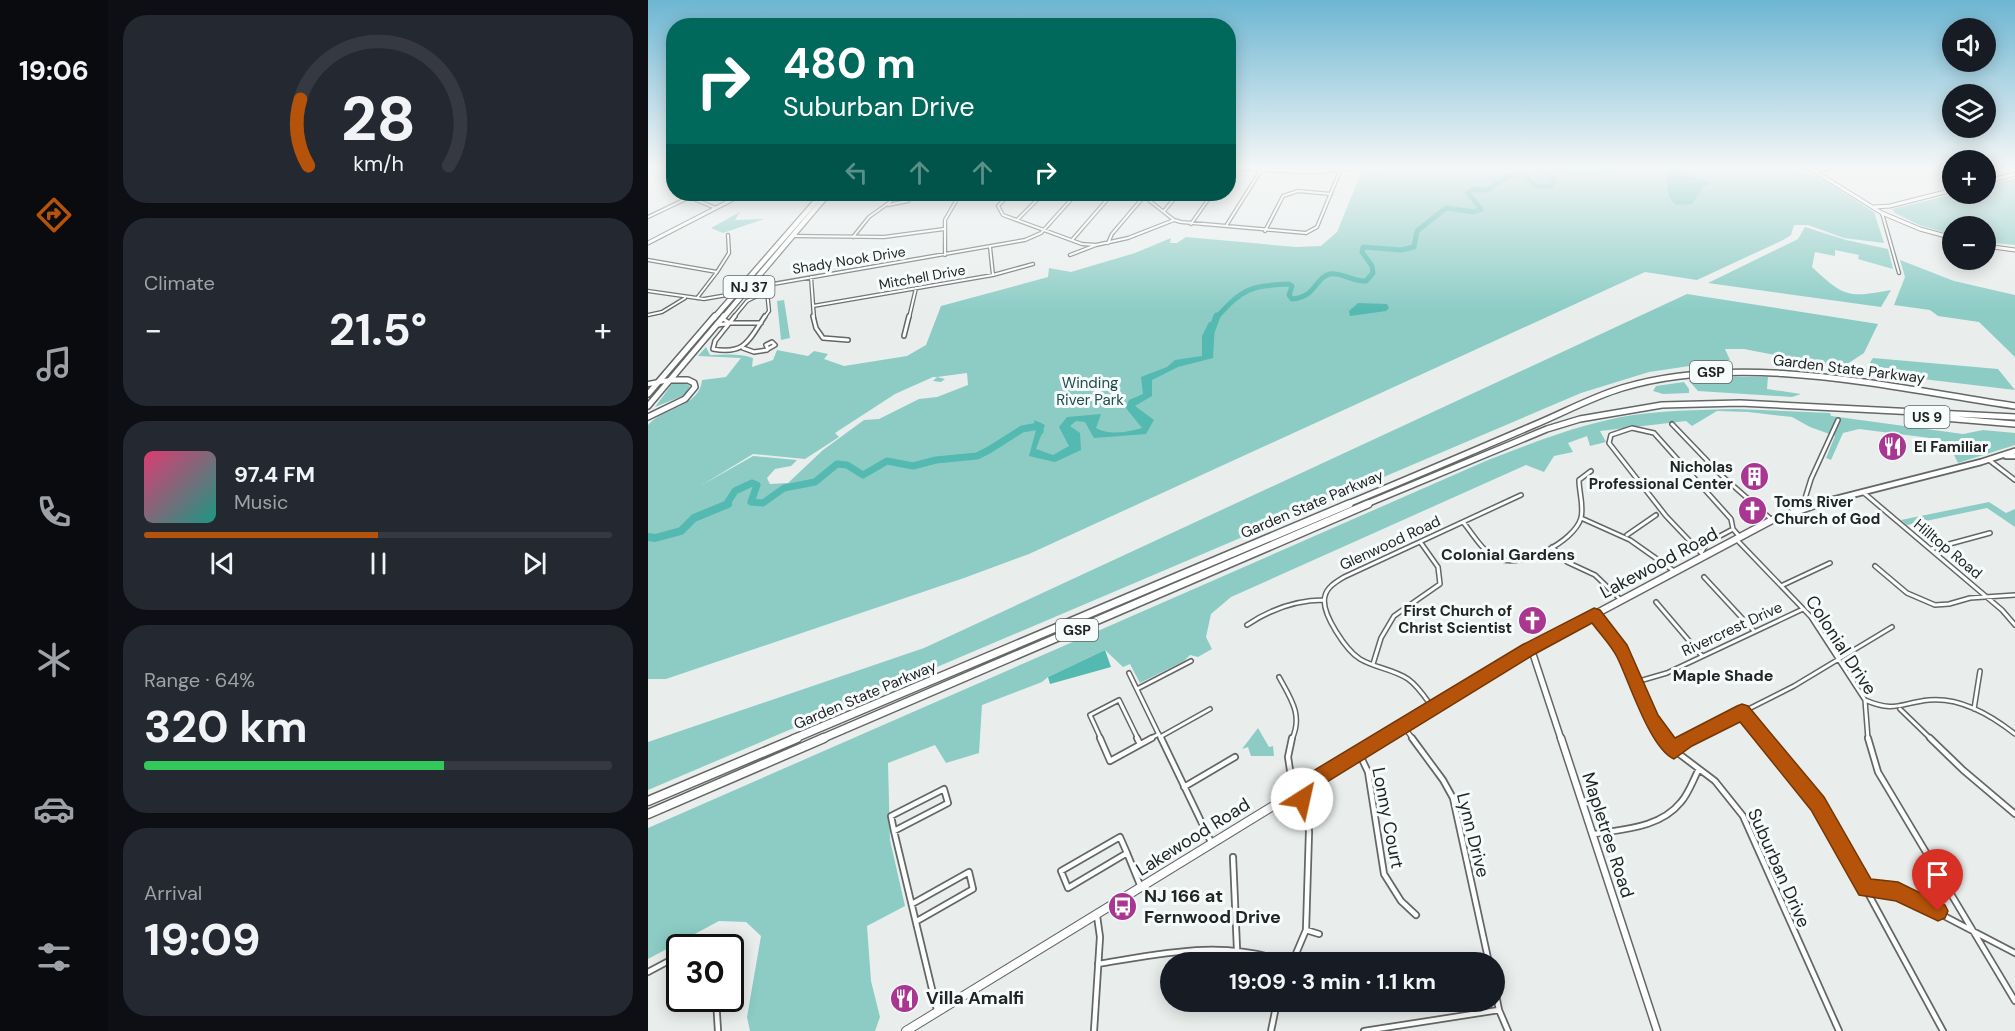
<!DOCTYPE html>
<meta charset="utf-8">
<style>
:root{--surface:#171b24;--page:#242831;--text:#f1f3f6;--muted:#9ea1a6;--line:#363941;--accent:#b45309}
body{margin:0;font-family:"DM Sans",sans-serif;background:var(--page);color:var(--text);height:100vh;display:flex;flex-direction:column;font-size:22px;white-space:nowrap}
*{box-sizing:border-box;margin:0}
p{font-size:20px;color:var(--muted)}
.icon{flex:none;width:33px;height:33px;fill:none;stroke:currentColor;stroke-width:2;stroke-linecap:round;stroke-linejoin:round}
.map{position:relative;flex:1;overflow:hidden}
.sheet{display:flex;flex-direction:column;gap:15px;padding:15px;background:#0d0f14;width:540px}
.sheet>*{flex:none}
.guide{position:absolute;left:18px;top:18px;width:570px;height:183px;border-radius:24px;box-shadow:0 3px 15px #0003;background:#00695c;color:#fff;overflow:hidden}
.tools{position:absolute;left:1294px;top:18px;display:grid;gap:12px}
.tools a{display:grid;place-items:center;width:54px;height:54px;border-radius:50%;background:var(--surface);box-shadow:0 3px 15px #0003;font-size:30px}
.speed{position:absolute;left:18px;top:934px;display:flex;gap:12px;font-size:30px;font-weight:700;text-align:center}
.speed>*{display:grid;place-content:center;width:78px;height:78px;border-radius:50%;background:var(--surface);box-shadow:0 3px 15px #0003;line-height:1}
.speed .limit{border:3px solid #111;border-radius:9px;background:#fff;color:#111}
.pin{position:absolute;display:grid;place-items:center;width:51px;height:51px;color:#fff;margin:-62px -26px;border-radius:50% 50% 50% 0;rotate:-45deg;box-shadow:0 0 6px #0007}
.pin .icon{rotate:45deg}
.me{position:absolute;width:66px;margin:-33px;rotate:35deg;stroke-linejoin:round;filter:drop-shadow(0 0 4px #0008)}
.turn{display:flex;align-items:center;gap:21px;height:126px;padding:0 18px;font-size:27px}
.turn .icon{width:78px;height:78px;stroke-width:2.5}
.turn b{display:block;font-size:42px;line-height:51px}
.lanes{display:flex;align-items:center;height:57px;padding:0 18px;background:#0003;justify-content:center;gap:30px;direction:ltr}
.lanes .off{opacity:.35}
.big{font-size:45px;font-weight:700;line-height:1.1}
.sheet .widget{flex:1;display:flex;flex-direction:column;justify-content:center;gap:9px;min-width:0;padding:0 21px;border-radius:24px;background:var(--page)}
.sheet .dial{align-items:center;gap:0}
.dial svg{height:156px;overflow:visible;fill:none;stroke:var(--line);stroke-width:7;stroke-linecap:round;text-anchor:middle}
.dial text{fill:var(--text);stroke:none}
.song{display:flex;align-items:center;gap:18px}
.cover{width:72px;height:72px;border-radius:9px;background:linear-gradient(135deg,hsl(340 70% 55%),hsl(170 70% 35%))}
.played{height:6px;border-radius:3px;background:linear-gradient(90deg,var(--accent) 50%,var(--line) 50%)}
.keys{display:flex;justify-content:space-around;direction:ltr}
.heat{display:flex;justify-content:space-between;align-items:center;font-size:33px;direction:ltr}
.charge{height:9px;border-radius:4px;background:linear-gradient(90deg,#34c759 64%,var(--line) 0)}
.trip{position:absolute;left:512px;top:952px;width:345px;height:60px;border-radius:30px;background:var(--surface);box-shadow:0 3px 15px #0003;font-weight:700;line-height:60px;text-align:center}
main{display:flex;flex:1;min-height:0}
.tabs{display:flex;flex-direction:column;width:108px;justify-content:space-around;align-items:center;background:#090b0e;color:var(--muted)}
.tabs .icon{width:42px;height:42px}
.tabs .current{color:var(--accent)}
.tabs b{font-size:27px;color:var(--text)}
.map>svg:first-child{display:block}
</style>
<main>
<nav class="tabs">
<b>19:06</b>
<svg class="icon current" aria-label="directions" viewBox="0 0 24 24"><path d="M12 3l9 9-9 9-9-9zM9 14v-3h6M13 9l2 2-2 2"/></svg>
<svg class="icon" aria-label="music" viewBox="0 0 24 24"><path d="M9 18V5l10-2v13"/><circle cx="6" cy="18" r="3"/><circle cx="16" cy="16" r="3"/></svg>
<svg class="icon" aria-label="phone" viewBox="0 0 24 24"><path d="M5 4h4l2 5-3 2q2 4 5 5l2-3 5 2v4C11 20 4 13 5 4z"/></svg>
<svg class="icon" aria-label="climate" viewBox="0 0 24 24"><path d="M12 3v18M4 7l16 10M4 17L20 7"/></svg>
<svg class="icon" aria-label="car" viewBox="0 0 24 24"><path d="M5 17H2v-5l4-1 3-4h7l3 4 3 1v5h-3M9 17h6M6 11h13"/><circle cx="7" cy="17" r="2"/><circle cx="17" cy="17" r="2"/></svg>
<svg class="icon" aria-label="filters" viewBox="0 0 24 24"><path d="M4 7h16M4 17h16"/><circle cx="9" cy="7" r="2"/><circle cx="15" cy="17" r="2"/></svg>
</nav>
<section class="sheet">
<div class="widget dial"><svg viewBox="0 0 100 80">
<path d="M14 69A42 42 0 1 1 86 69"/>
<path d="M14 69A42 42 0 0 1 10 35" stroke="#b45309"/>
<text x="50" y="56" font-size="32" font-weight="700">28</text>
<text x="50" y="72" font-size="11">km/h</text>
</svg></div>
<div class="widget"><p>Climate</p>
<div class="heat"><a>−</a><b class="big">21.5°</b><a>+</a></div>
</div>
<div class="widget">
<div class="song"><i class="cover"></i><div><b>97.4 FM</b><p>Music</p></div></div>
<div class="played"></div>
<div class="keys"><svg class="icon" aria-label="previous" viewBox="0 0 24 24"><path d="M18 5L8 12l10 7zM5 5v14"/></svg><svg class="icon" aria-label="pause" viewBox="0 0 24 24"><path d="M8 5v14M16 5v14"/></svg><svg class="icon" aria-label="next" viewBox="0 0 24 24"><path d="M6 5l10 7-10 7zM19 5v14"/></svg></div>
</div>
<div class="widget"><p>Range · 64%</p><b class="big">320 km</b><div class="charge"></div></div>
<div class="widget"><p>Arrival</p><b class="big">19:09</b></div>
</section>
<div class="map">
<svg width="1367" height="1031" viewBox="0 0 1367 1031">
<rect width="100%" height="100%" fill="#e9eeed"/>
<path fill="#8cccc5" fill-rule="evenodd" d="M745 167H1142L1150 173 1169 176 1226 212 1236 243 1196 238 1160 225H1146L1143 235 1135 240 1049 280 997 272 381 554 316 578 18 679H0V425C14 408 52 407 54 380L78 377 93 358 50 356 58 347 62 355C77 355 91 353 105 358L104 367 125 360 129 350 160 356 166 351 180 354 176 359 196 366 259 356 278 345 293 306 400 277 401 268 423 272 487 253 523 238 522 243H529L538 237 648 247 673 246 689 232 714 171 722 172ZM319 373 320 385 289 397 271 399 231 419 216 420 175 450 140 483 122 484 119 478 127 469 143 466 149 460 105 456 54 485 105 454 157 459 191 437 187 433 247 394 285 377H289L285 381 293 382 297 379 289 377Z
M1367 178V245L1338 242V226H1305V235L1271 225 1247 213 1244 209 1307 194H1338V186Z
M92 212 87 220 116 219 75 233 63 228Z
M1157 227 1198 240 1240 249 1245 269 1210 259 1211 255 1187 250V256L1167 252 1164 267C1196 297 1200 298 1243 290L1233 307 1060 283 1150 239Z
M1252 260 1306 281 1367 295V357L1331 322 1290 316 1282 310 1246 305 1257 277Z
M1039 294 1230 324 1216 353 1193 368 1142 365 1132 356 1096 349H1077L1082 360 1001 372 933 393 0 790V742L276 648Z
M136 300 142 338 133 340 129 301Z
M1225 358 1350 369 1367 390 1216 372Z
M1078 377H1120L1119 389 1153 394 1144 397 1050 391 1041 381Z
M36 382 42 386 37 395 7 407 24 384Z
M1036 382 1041 389V393L1015 394 1005 391 1008 386Z
M1089 409 1182 413 1183 416 1315 434 1335 430 1367 433V445L1310 463 1301 445 1290 439 1211 429 1195 433 1183 460 1178 458 1187 436 1162 427 1144 417 1100 412 1069 411 1044 426 1038 421 952 431 958 442 942 446 939 436 920 443 925 452 906 456 896 472 878 465 583 597 563 614 558 637 564 649 550 657 542 655 536 661 492 683 482 664 475 667 457 650 400 677 394 682 334 705 331 753 298 763 287 745 240 763 242 840 257 906 219 926 223 981 232 1017 227 1031H102L99 1017 113 936 98 922 71 921 0 959V828L840 460C884 443 927 426 973 417 1011 410 1050 410 1089 409Z
M1341 502 1358 513 1367 509V527L1339 508 1259 525 1253 520Z
M610 728 621 747 625 746 626 756H603L600 747 594 749Z"/>
<path fill="#54b9b0" d="M1019 167H1031L1041 176 1064 183 1056 186 1044 204 1028 205C1019 198 1016 179 1022 170Z
M710 303 739 304 741 308 738 311 702 316 701 311Z
M561 322 567 323 565 358 530 367 504 380V396L487 406 506 420 498 434 446 438 437 422 428 421 422 426 432 433 433 450 407 462 381 456 388 430 386 420 397 425 388 449 405 455 421 446 411 427 419 417 453 414 448 428C462 436 479 432 494 428L478 408 481 400 495 394 493 377 519 367 527 360 554 356V336Z
M457 650 463 667 402 684 400 677Z"/>
<g fill="none" stroke-linecap="round" stroke-linejoin="round">
<path stroke="#54b9b0" stroke-width="5" d="M909 167 929 174 965 170 968 167
M568 318C595 289 600 286 641 284L644 286 641 295 644 299C669 297 666 278 682 274 694 272 704 282 718 281L725 273 724 266 714 252 715 247 753 250 766 247 769 231 798 208 826 212 833 209 820 193 825 189C849 196 848 172 877 174L886 185 901 187 907 181 895 169 897 167"/>
<path stroke="#54b9b0" stroke-width="7" d="M563 332 569 316
M78 505 87 491 104 483 109 485 103 502 115 503 136 488 167 482 189 464 199 465 215 475 239 461 265 466 288 460 329 456 341 450 374 429 391 426 392 431"/>
<path stroke="#54b9b0" stroke-width="8" d="M0 537 7 538 33 531 46 518 80 504"/>
<defs>
<path id="street-far2" d="M6 167 26 171
M1167 171 1187 167
M361 194 350 206 355 215 434 244 448 245
M493 194 526 220 533 222 658 233 669 227 692 171
M41 197 68 208
M240 205 260 201 263 196 258 194
M516 211 530 194
M1234 213 1251 273
M0 217 48 194
M369 220 395 194
M543 224 564 194
M578 226 615 167
M617 231 635 196 650 191 683 194
M146 236 236 237 296 229
M205 237 221 217 242 202 247 194
M424 240 464 194
M460 243 464 234 498 194
M342 247 345 275
M297 255V220L312 194
M422 255 448 245 480 238 526 220
M0 260 69 272 49 298
M69 272 81 253 80 235
M163 277 166 318
M102 288 377 240 393 233 428 194
M0 291 56 299 85 294
M119 291 121 284
M165 306 345 275 385 264
M0 315 14 312 37 298
M85 318 99 301 119 291
M116 318 121 311 119 291
M261 318 268 288"/>
<path id="street-far1" d="M87 316 67 341 65 349C97 355 101 340 117 316
M165 316 168 328 175 338 200 340
M82 323H113
M70 325 82 323 75 319
M256 336 261 316
M124 342 127 345 120 349 118 345Z
M95 348 106 352 119 350
M1024 424 1073 475 1124 520
M1341 460 1367 480
M1216 493 1354 610 1367 625
M1154 508 1163 479 1190 420
M933 518 982 540 1026 571
M815 522C825 534 835 553 851 559 874 568 926 542 933 518 936 506 931 492 931 480L943 471
M979 535 1008 515
M1089 540 1163 617 1217 700 1220 739
M904 547 919 562 947 575 973 600
M1283 549 1342 533
M1053 553 1059 543 1085 529
M1056 556 1018 516 961 443 963 435 984 428 1006 433 1083 519 1085 529 1091 536
M1227 566 1259 593 1287 605 1301 604 1322 598 1367 595
M1056 577 1106 631
M1135 585 1182 563
M1008 602 1054 656
M948 616 978 657 1012 733 1017 739
M599 625C623 609 647 600 676 600
M725 664 733 638 746 616 792 584 790 567 773 543
M481 673 513 739
M631 677C643 699 655 715 644 739
M988 682 1019 673 1155 609
M489 689 543 661
M1217 700C1247 713 1252 703 1281 700 1313 697 1343 715 1367 734
M784 707C777 697 770 686 760 679 745 669 727 668 712 659 699 651 672 613 677 596 679 587 688 582 696 577L873 495
M1252 709 1283 739
M1326 709 1332 671
M1094 712 1117 739
M756 727 765 739
M512 737 562 709
M453 739 442 715 471 700 490 739
M501 739 511 734
M1041 739 1146 686 1244 627"/>
<path id="street" d="M452 738 462 761 504 738
M489 738 492 744
M513 738 563 842
M764 738 795 780 805 798 841 963
M1016 738 1026 750 1067 781 1095 816 1191 1031
M1116 738 1153 782 1184 827 1295 1031
M1220 738 1230 772 1367 1001
M1282 738 1315 770 1367 814
M1026 750 1044 738
M712 755 720 772 736 874 753 901 768 915
M536 787 587 757
M296 789 300 803 246 831 243 816Z
M246 831 289 1010
M946 834C976 829 1012 828 1033 802 1041 793 1045 780 1051 769
M472 837 479 853 420 888 413 871Z
M479 853 492 885
M585 857 589 949
M1218 889 1234 888 1250 892 1367 953
M264 904 321 872 325 889 269 921
M658 930 671 934
M45 948 59 941 63 943V948
M644 963 658 930 661 832 659 811 642 770 640 757 644 738
M450 964C517 953 576 939 641 963
M0 972 32 955
M846 985 851 1010 860 1031
M68 999 70 1031
M446 1031 452 937 449 916
M623 1031 629 1002
M716 1031 851 1010"/>
<path id="secondary-far3" d="M1160 167 1234 213 1272 229 1305 238
M580 168 666 172 715 167
M1338 182 1367 174
M1226 207 1242 206 1305 190
M0 243 95 194
M1338 246 1367 250"/>
<path id="secondary-far2" d="M0 384 22 380"/>
<path id="secondary-far1" d="M883 648 913 739"/>
<path id="secondary" d="M913 738 1009 1031"/>
<path id="primary-far2" d="M1358 456H1367
M1164 505 1333 462 1367 451"/>
<path id="primary-far1" d="M734 739 880 650 1124 520 1170 504"/>
<path id="primary" d="M258 1031 736 738"/>
<path id="highway-far3" d="M66 318 174 194
M75 318 180 194"/>
<path id="highway-far2" d="M0 394 67 316
M0 406 76 316
M1260 415 1367 424
M0 417 37 399 47 387 46 383 40 380H22
M697 505C760 479 823 452 886 425 915 413 944 397 974 388 1096 351 1244 388 1367 406
M716 505 899 429 932 419 1014 405 1092 403 1367 417"/>
<path id="highway-far1" d="M145 739 701 504
M173 739 720 504"/>
<path id="highway" d="M0 801 149 738
M0 814 176 738"/>
</defs>
<use href="#street-far2" stroke="#636766" stroke-width="4.5"/>
<use href="#street-far1" stroke="#636766" stroke-width="6"/>
<use href="#street" stroke="#636766" stroke-width="8"/>
<use href="#secondary-far3" stroke="#636766" stroke-width="5"/>
<use href="#secondary-far2" stroke="#636766" stroke-width="7"/>
<use href="#secondary-far1" stroke="#636766" stroke-width="8"/>
<use href="#secondary" stroke="#636766" stroke-width="9"/>
<use href="#primary-far2" stroke="#636766" stroke-width="8"/>
<use href="#primary-far1" stroke="#636766" stroke-width="9"/>
<use href="#primary" stroke="#636766" stroke-width="10"/>
<use href="#highway-far3" stroke="#636766" stroke-width="7"/>
<use href="#highway-far2" stroke="#636766" stroke-width="8"/>
<use href="#highway-far1" stroke="#636766" stroke-width="10"/>
<use href="#highway" stroke="#636766" stroke-width="11"/>
<use href="#street-far2" stroke="#fff" stroke-width="2"/>
<use href="#street-far1" stroke="#fff" stroke-width="3"/>
<use href="#street" stroke="#fff" stroke-width="4.5"/>
<use href="#secondary-far3" stroke="#fff" stroke-width="3"/>
<use href="#secondary-far2" stroke="#fff" stroke-width="4"/>
<use href="#secondary-far1" stroke="#fff" stroke-width="5"/>
<use href="#secondary" stroke="#fff" stroke-width="6"/>
<use href="#primary-far2" stroke="#fff" stroke-width="4.5"/>
<use href="#primary-far1" stroke="#fff" stroke-width="6"/>
<use href="#primary" stroke="#fff" stroke-width="8"/>
<use href="#highway-far3" stroke="#fff" stroke-width="4.5"/>
<use href="#highway-far2" stroke="#fff" stroke-width="5"/>
<use href="#highway-far1" stroke="#fff" stroke-width="7"/>
<use href="#highway" stroke="#fff" stroke-width="8"/>
</g>
<linearGradient id="sky" x2="0" y2="1"><stop stop-color="#6db6d2"/><stop offset="0.54" stop-color="#f5f7f7"/><stop offset="1" stop-color="#f5f7f7" stop-opacity="0"/></linearGradient>
<rect width="1367" height="311" fill="url(#sky)"/>
<path fill="#b45309" stroke="#753606" stroke-width="1.5" d="M946 608 952 610 979 645 1010 715 1027 738 1089 706 1094 704 1100 706 1176 797 1223 879 1250 882 1297 905 1300 911 1297 918 1290 921 1248 901 1211 895 1163 810 1092 722 1044 746 1026 759C1002 749 981 681 969 657 963 645 952 634 944 623L885 655 661 793 663 799 660 805 654 808 647 805 642 789 645 783 874 645Z"/>
<defs>
<symbol id="restaurant-disc" viewBox="-11 -11 22 22"><circle r="9.5" fill="#a93690" stroke="#f6fbfb"/><path d="M-5-6h1v4h1v-4h1v4h1v-4h1v5L-1.5 .5V6h-2V.5L-5-1ZM5-6V6H3V1.5H1.5Q1.5-4 5-6Z" fill="#fff"/></symbol>
<symbol id="building-disc" viewBox="-11 -11 22 22"><circle r="9.5" fill="#a93690" stroke="#f6fbfb"/><path d="M-4-6H4V6H1V3H-1V6H-4ZM-2.5-4.3h1.7v1.8h-1.7ZM.8-4.3h1.7v1.8H.8ZM-2.5-1h1.7V.8h-1.7ZM.8-1h1.7V.8H.8Z" fill="#fff"/></symbol>
<symbol id="church-disc" viewBox="-11 -11 22 22"><circle r="9.5" fill="#a93690" stroke="#f6fbfb"/><path d="M-1.2-6h2.4v3.5h3.3v2.4h-3.3V6h-2.4V-.1h-3.3v-2.4h3.3Z" fill="#fff"/></symbol>
<symbol id="bus-disc" viewBox="-11 -11 22 22"><circle r="9.5" fill="#a93690" stroke="#f6fbfb"/><path d="M-5-6H5V4H4V6H2V4H-2V6H-4V4H-5ZM-3.5-4V0h7V-4ZM-3.5 1.2v1.5H-2V1.2ZM2 1.2v1.5H3.5V1.2Z" fill="#fff"/></symbol>
</defs>
<g fill-rule="evenodd">
<use href="#restaurant-disc" x="1228" y="430" width="33" height="33"/>
<use href="#building-disc" x="1090" y="460" width="33" height="33"/>
<use href="#church-disc" x="1088" y="494" width="33" height="33"/>
<use href="#church-disc" x="868" y="604" width="33" height="33"/>
<use href="#bus-disc" x="458" y="890" width="33" height="33"/>
<use href="#restaurant-disc" x="240" y="982" width="33" height="33"/>
</g>
<g text-anchor="middle" dominant-baseline="central" stroke-width="6" stroke-linejoin="round" paint-order="stroke">
<g font-size="14" fill="#232424" stroke="#f6fbfb">
<text transform="translate(201 260) rotate(-9)">Shady Nook Drive</text>
<text transform="translate(274 277) rotate(-10)">Mitchell Drive</text>
</g>
<g fill="#f6fbfb" stroke="#626464" stroke-width="1.5">
<rect x="75.5" y="276" width="51" height="22" rx="4.5"/>
<rect x="1042" y="361" width="42" height="22" rx="4.5"/>
<rect x="1256.5" y="406" width="45" height="22" rx="4.5"/>
<rect x="408" y="619" width="42" height="22" rx="4.5"/>
</g>
<g font-size="14" font-weight="bold" fill="#232424">
<text x="101" y="287">NJ 37</text>
<text x="1063" y="372">GSP</text>
<text x="1279" y="417">US 9</text>
<text x="429" y="630">GSP</text>
</g>
<g font-size="15" fill="#232424" stroke="#f6fbfb">
<text transform="translate(1201 369) rotate(7)">Garden State Parkway</text>
<text transform="translate(664 504) rotate(-23)">Garden State Parkway</text>
<text transform="translate(742 543) rotate(-25)">Glenwood Road</text>
<text transform="translate(1300 549) rotate(40)">Hilltop Road</text>
<text transform="translate(1084 629) rotate(-25)">Rivercrest Drive</text>
<text transform="translate(217 695) rotate(-23)">Garden State Parkway</text>
</g>
<g font-size="15" fill="#204e4a" stroke="#f6fbfb">
<text x="442" y="383">Winding<tspan x="442" dy="17">River Park</tspan></text>
</g>
<g font-size="15" font-weight="bold" fill="#232424" stroke="#f6fbfb" text-anchor="start">
<text x="1266" y="447">El Familiar</text>
<text x="1085" y="467" text-anchor="end">Nicholas<tspan x="1085" dy="17">Professional Center</tspan></text>
<text x="1126" y="502">Toms River<tspan x="1126" dy="17">Church of God</tspan></text>
<text x="864" y="611" text-anchor="end">First Church of<tspan x="864" dy="17">Christ Scientist</tspan></text>
</g>
<g font-size="16" font-weight="bold" fill="#232424" stroke="#f6fbfb">
<text x="860" y="554">Colonial Gardens</text>
<text x="1075" y="675">Maple Shade</text>
</g>
<g font-size="18" fill="#232424" stroke="#f6fbfb">
<text transform="translate(1011 563) rotate(-28)">Lakewood Road</text>
<text transform="translate(1193 645) rotate(57)">Colonial Drive</text>
<text transform="translate(740 818) rotate(79)">Lonny Court</text>
<text transform="translate(825 835) rotate(76)">Lynn Drive</text>
<text transform="translate(960 835) rotate(72)">Mapletree Road</text>
<text transform="translate(545 837) rotate(-32)">Lakewood Road</text>
<text transform="translate(1131 868) rotate(66)">Suburban Drive</text>
</g>
<g font-size="18" font-weight="bold" fill="#232424" stroke="#f6fbfb" text-anchor="start">
<text x="496" y="896">NJ 166 at<tspan x="496" dy="21">Fernwood Drive</tspan></text>
<text x="278" y="998">Villa Amalfi</text>
</g>
</g>
</svg>
<div class="tools">
<a><svg class="icon" aria-label="sound" viewBox="0 0 24 24"><path d="M4 9h4l5-4v14l-5-4H4zM17 9q2 3 0 6"/></svg></a>
<a><svg class="icon" aria-label="layers" viewBox="0 0 24 24"><path d="M12 4l9 5-9 5-9-5zM3 14l9 5 9-5"/></svg></a>
<a>+</a>
<a>−</a>
</div>
<div class="speed"><div class="limit">30</div></div>
<div class="pin" style="left:1290px;top:911px;background:#d93025"><svg class="icon" aria-label="arrive" viewBox="0 0 24 24"><path d="M6 21V4h12l-3 4 3 4H6"/></svg></div>
<svg class="me" style="left:654px;top:799px" viewBox="-20 -20 40 40"><circle r="19" fill="#fff"/><path d="M0-13L10 11 0 6-10 11z" fill="#b45309"/></svg>
<div class="trip">19:09 · 3 min · 1.1 km</div>
<div class="guide">
<div class="turn"><svg class="icon" aria-label="right" viewBox="0 0 24 24"><path d="M7 20v-9h11M14 6l5 5-5 5"/></svg><div><b>480 m</b>Suburban Drive</div></div>
<div class="lanes"><svg class="icon off" aria-label="left" viewBox="0 0 24 24"><path d="M17 20v-9H6M10 6l-5 5 5 5"/></svg><svg class="icon off" aria-label="ahead" viewBox="0 0 24 24"><path d="M12 20V5M6 11l6-6 6 6"/></svg><svg class="icon off" aria-label="ahead" viewBox="0 0 24 24"><path d="M12 20V5M6 11l6-6 6 6"/></svg><svg class="icon" aria-label="right" viewBox="0 0 24 24"><path d="M7 20v-9h11M14 6l5 5-5 5"/></svg></div>
</div>
</div>
</main>
